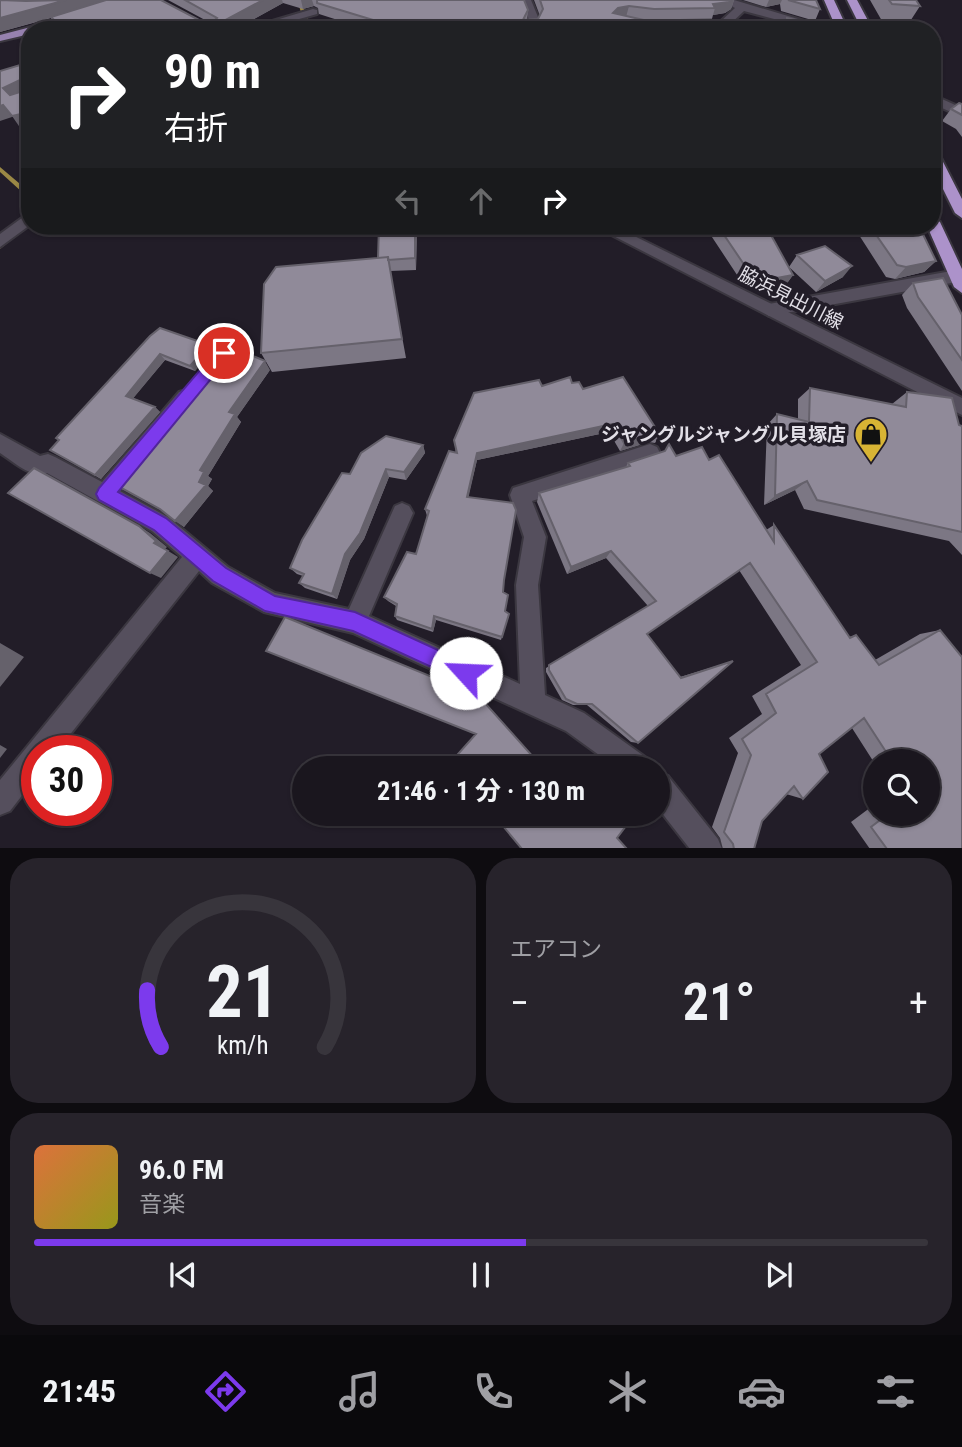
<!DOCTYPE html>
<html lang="ja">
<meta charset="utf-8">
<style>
:root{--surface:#1a161e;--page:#27232b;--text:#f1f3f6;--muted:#9f9fa4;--line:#38353c;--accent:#7c3aed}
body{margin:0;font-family:"Roboto Condensed","Noto Sans JP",sans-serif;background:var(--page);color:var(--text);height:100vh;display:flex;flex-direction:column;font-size:26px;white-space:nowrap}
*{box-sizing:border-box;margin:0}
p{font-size:23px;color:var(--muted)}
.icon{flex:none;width:38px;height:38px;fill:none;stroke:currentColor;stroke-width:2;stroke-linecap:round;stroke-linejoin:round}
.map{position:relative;height:848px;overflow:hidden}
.panel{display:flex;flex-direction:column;gap:10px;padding:10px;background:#0e0c10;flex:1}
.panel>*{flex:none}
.guide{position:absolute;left:21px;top:21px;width:920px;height:214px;border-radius:28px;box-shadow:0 2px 5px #0004,0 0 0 2px var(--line);background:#202124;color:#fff;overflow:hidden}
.tools{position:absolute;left:863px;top:749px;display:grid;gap:14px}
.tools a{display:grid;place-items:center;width:77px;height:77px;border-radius:50%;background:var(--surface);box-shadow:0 2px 5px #0004,0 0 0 2px var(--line);font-size:35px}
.speed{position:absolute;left:21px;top:735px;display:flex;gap:14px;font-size:35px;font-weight:700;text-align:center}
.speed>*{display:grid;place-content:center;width:91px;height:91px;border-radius:50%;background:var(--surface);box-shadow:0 2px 5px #0004,0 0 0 2px var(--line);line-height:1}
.speed .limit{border:10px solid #d22;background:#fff;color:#111}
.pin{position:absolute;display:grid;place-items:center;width:60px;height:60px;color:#fff;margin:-30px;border:4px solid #fff;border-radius:50%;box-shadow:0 2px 7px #0007}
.me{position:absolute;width:77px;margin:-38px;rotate:295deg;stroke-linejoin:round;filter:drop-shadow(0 0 5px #0008)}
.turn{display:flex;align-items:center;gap:24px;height:147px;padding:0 28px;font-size:32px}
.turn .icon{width:91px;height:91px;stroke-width:2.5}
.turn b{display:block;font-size:49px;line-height:60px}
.lanes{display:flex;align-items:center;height:66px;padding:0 28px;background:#0003;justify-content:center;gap:35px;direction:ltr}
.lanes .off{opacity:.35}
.big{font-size:52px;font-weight:700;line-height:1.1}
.panel .card{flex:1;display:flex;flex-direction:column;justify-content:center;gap:10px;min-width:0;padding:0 24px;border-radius:28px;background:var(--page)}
.panel .dial{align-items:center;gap:0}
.dial svg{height:182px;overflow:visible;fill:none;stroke:var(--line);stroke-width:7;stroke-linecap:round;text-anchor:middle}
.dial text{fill:var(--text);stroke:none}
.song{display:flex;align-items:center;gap:21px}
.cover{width:84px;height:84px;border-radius:10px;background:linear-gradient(135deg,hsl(20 70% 55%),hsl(60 70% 35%))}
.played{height:7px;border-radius:4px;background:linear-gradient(90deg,var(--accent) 55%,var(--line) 55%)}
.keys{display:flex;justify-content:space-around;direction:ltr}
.heat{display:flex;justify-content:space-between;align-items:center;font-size:38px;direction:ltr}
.panel .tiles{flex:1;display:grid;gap:10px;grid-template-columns:1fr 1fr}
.card:last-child{grid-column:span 2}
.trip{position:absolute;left:292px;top:756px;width:378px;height:70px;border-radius:35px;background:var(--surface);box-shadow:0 2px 5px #0004,0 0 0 2px var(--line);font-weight:700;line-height:70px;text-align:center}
.tab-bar{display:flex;height:112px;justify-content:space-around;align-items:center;background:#0a090c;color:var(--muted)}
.tab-bar .icon{width:49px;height:49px}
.tab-bar .current{color:var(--accent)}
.tab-bar b{font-size:32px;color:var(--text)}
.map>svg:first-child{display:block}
</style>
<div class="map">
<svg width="962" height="849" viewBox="0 0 962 849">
<rect width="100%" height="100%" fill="#221d28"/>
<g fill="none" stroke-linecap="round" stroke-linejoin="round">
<path fill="#9a8845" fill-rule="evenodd" d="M304 0H309L303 6 312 30H307L299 6Z
M0 167 26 189 30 190V194L22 192 0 172Z
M19 228H21L24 230 0 249V243Z"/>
<defs>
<path id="minor" d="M521 0H531L540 22 535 30H524L530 22Z
M720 0H734L835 30H815L744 11 727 27 684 29 679 26 684 23 720 22 735 8Z
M313 9 317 10V14L260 30H242Z
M933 95 962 108V117L933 104Z
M30 190V200L22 194Z
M30 212V225L0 247V234Z
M957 270 962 272V280L957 282 769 316 761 310 769 304Z
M186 390 193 392 195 398 193 404 120 491 168 517 228 567 275 593 349 609 395 506 402 503 409 506 413 513 369 616 520 684 516 585 524 537 510 495 513 488 650 444 657 447 660 453 657 459 532 501 546 537 538 585 545 695 584 713 648 759 652 768H617L566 731 353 633 264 612 212 583 199 571 57 751H37V776L10 811 0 815V780L182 557 152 531 47 473C30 478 14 462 0 453V434L40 456 48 454 55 457 102 482 179 392Z
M658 773 668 776 718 839 722 849H690L658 808Z"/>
<path id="tertiary" d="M594 226H614L962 398V415Z"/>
<path id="primary" d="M81 14 85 15V19L48 30H30V34L0 41V35Z"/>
<path id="trunk" d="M824 0H834L848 30H837Z
M847 0H857L873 30H862Z
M933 152 940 156 962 199V218L955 213 933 169Z
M933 217 940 222 962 269V293L954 287 927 226H933Z"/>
</defs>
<use href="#minor" stroke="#3b3740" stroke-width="4"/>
<use href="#tertiary" stroke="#3b3740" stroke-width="4"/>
<use href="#primary" stroke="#3b3740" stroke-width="4"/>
<use href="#trunk" stroke="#3b3740" stroke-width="4"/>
<use href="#minor" fill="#554f5d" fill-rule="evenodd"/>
<use href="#tertiary" fill="#554f5d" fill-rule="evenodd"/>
<use href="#primary" fill="#9681af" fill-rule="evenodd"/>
<use href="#trunk" fill="#ac92ca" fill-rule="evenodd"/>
</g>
<path fill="#7c7784" d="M0 0 205 20 168 0H524L528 10 527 20 538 19 540 16 534 0H734L731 9 725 13 713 15 709 30H369L319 14 318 8 314 6 303 9 283 3 234 30H59L51 18 0 32Z
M743 0H816L820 9 815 21 781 11 780 4 766 7Z
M870 0H916L920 6 909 23 882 21Z
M787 18 825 30H785L784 24Z
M962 104V137L956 129 942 121 951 109Z
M417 226 416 270 390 271 406 358 272 372 261 353Z
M640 226H766L793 275 785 286 759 291 743 284 710 234 655 236Z
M866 226H919L936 261 924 272 895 279 886 277 859 235Z
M797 255 843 277 816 292 789 267Z
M913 283 962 315V391L907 308 902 295Z
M150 336 209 345 213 350 195 371 165 360 133 398 155 407 160 412 101 479 57 454Z
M270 370 237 417 241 422 208 476 212 479 208 486 213 491 184 527 165 512 114 484Z
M572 383 660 435 655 443 649 442 620 451 609 432 477 460 468 497 504 580 503 592 505 611 509 614 501 640 436 620 433 632 397 620 395 616 396 606 388 601 384 597 416 554 427 516 425 509 456 453 454 440 542 386Z
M810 388 892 404 907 392 959 425 962 426V555L949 541 804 509 795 490 764 505 767 425 777 414 798 419V399Z
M423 445 425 453 406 480 389 477 364 539 350 560 337 599 305 588 299 583 303 576 297 574 290 568 350 474Z
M676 456 709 460 766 530 774 525 849 637 856 635 875 660 920 634 940 630 962 849H870L851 822 875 804V814H928V761H875V764L852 728 819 754 803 799 786 794 762 821 754 849H723L720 838 712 827 738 753 729 738 762 714 752 696 801 665 739 570 647 634 680 677 733 661 638 743 631 742 587 705H573L562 700 546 672V668L648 606 606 558 567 574 537 502 539 493 626 467 628 463Z"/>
<path fill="#65616b" d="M66 0H114L0 32V18Z
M263 0H282L283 3 234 30H207Z
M301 0H312L314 6 303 9Z
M731 0H734L731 9 725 13 713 15 715 8 713 4Z
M769 0H782L780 4 766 7Z
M629 6 626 17 613 13 618 8Z
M712 19 709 30H687L689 23Z
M22 79 30 90 13 100 3 88Z
M3 105 12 117 0 121V106Z
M30 112V126L21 129 12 116Z
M415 226H417L416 270 415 258Z
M936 261 924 272 895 279 906 267Z
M852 266 843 277 816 292 825 281Z
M793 275 785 286 759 291 766 280Z
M209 345 213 350 195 371 190 366Z
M160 354 165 360 131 401 126 396Z
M265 361 270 370 237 417 241 422 208 476 212 479 208 486 213 491 184 527 175 521 199 482 200 470 229 412Z
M155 407 160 412 101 479 95 475Z
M613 424 609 432 477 460 467 504V497L477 453Z
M654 433 649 442 620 451 624 443Z
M423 445 425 453 406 480 404 472Z
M386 469 389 477 364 539 350 560 337 599 332 594 345 554Z
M807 481 795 490 764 505 775 496Z
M139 526 150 533 167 547 165 549 178 557 161 578 150 573 154 543Z
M611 551 606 558 567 574 571 567Z
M434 616 436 620 433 632 432 629Z
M0 643 24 657 0 687Z
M0 745 7 749 0 758Z"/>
<path fill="#908a99" stroke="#65616b" stroke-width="2" fill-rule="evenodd" d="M0 0 26 1 66 0 0 18Z
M106 0H161L199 20 214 21 217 18 185 0H263L207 30H64L51 17Z
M317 0H524L528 10 523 20 538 19 543 9 540 0H731L729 2 713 4 715 8 654 9 629 6 618 8 613 13 648 21 712 19 689 23 697 30H406L317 3Z
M788 0H816L820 9Z
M889 0H916L920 6 892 4Z
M787 18 823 27 825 30H789Z
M30 62V112L12 116 3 105 0 106V71ZM22 79 23 91 10 95 3 88Z
M959 103 962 104V115L951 109Z
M379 226H415V258L388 260V257L378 258Z
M718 226H766L793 275 766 280 749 272Z
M870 226H919L936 261 906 267 897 265Z
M825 246 852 266 825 281 797 255Z
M388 257 402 339 261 353 264 284 276 267Z
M943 278 962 315V360L918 297 913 283Z
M160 328 209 345 190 366 160 354 126 396 155 407 95 475 50 450 59 440 56 438 150 336Z
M229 346 265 361 229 412 235 414 200 470 204 472 199 482 206 485 175 521 160 509 114 484Z
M570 377 572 383 579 382 583 389 623 377 660 435 654 433 624 443 613 424 477 453 467 497 513 503 516 510 504 580 503 592 508 595 505 611 509 614 502 637 434 616 432 629 395 616 397 604 384 597 407 552 416 554 429 511 425 509 449 451 457 453 454 440 474 393 539 380 542 386Z
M810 388 906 407 907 392 952 398 959 425 962 426V532L817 500 807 481 775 496 777 414 809 422Z
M386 436 423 445 404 472 386 469 360 533 345 554 332 594 299 583 304 574 290 568 302 540 342 473 350 474 361 453Z
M669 444 676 456 702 447 709 460 719 455 774 542V525L850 638 856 635 879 665 940 630 962 657V849H887L871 827 888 814H928V761H892L864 718 819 754 828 772 803 799 794 786 762 821 754 849H734L733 844 724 832 751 755 742 739 776 713 766 694 817 662 750 563 647 634 681 678 733 661 638 743 592 704H577L566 699 549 670V665L656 601 611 551 571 567 539 493 630 466 628 463 665 451Z
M34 468 139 526 156 541 154 543 168 551 150 573 8 493Z
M285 617 484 698 482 705 485 703 543 768H454L450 763 476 734 266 651Z
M493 814H635L617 838 627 849H522Z"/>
<path fill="#7c3aed" stroke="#51269a" stroke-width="2" d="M224 347 229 349V357L118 492 166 518 226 568 275 596 355 612 473 666 476 673 473 680 466 683 353 631 265 611 213 581 154 530 99 500 96 494 99 488 218 349Z"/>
<defs>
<symbol id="shop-pin" viewBox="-11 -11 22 30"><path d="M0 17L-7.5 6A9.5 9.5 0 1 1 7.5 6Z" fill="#d8b434" stroke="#221d28"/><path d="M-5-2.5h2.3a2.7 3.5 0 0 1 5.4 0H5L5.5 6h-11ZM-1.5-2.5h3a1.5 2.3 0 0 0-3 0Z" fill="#111"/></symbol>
</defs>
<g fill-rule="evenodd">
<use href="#shop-pin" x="852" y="415" width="38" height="52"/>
</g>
<g text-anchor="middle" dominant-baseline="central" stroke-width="7" stroke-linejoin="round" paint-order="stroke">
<g font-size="19" fill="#e2dfe7" stroke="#221d28">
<text transform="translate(791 298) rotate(27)">脇浜見出川線</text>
</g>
<g font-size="19" font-weight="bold" fill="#e2dfe7" stroke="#221d28" text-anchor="end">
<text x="846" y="434">ジャングルジャングル貝塚店</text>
</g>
</g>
</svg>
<div class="tools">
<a><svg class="icon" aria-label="search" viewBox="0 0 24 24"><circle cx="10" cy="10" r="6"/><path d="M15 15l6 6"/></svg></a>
</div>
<div class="speed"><div class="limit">30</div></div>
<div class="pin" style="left:224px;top:353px;background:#d93025"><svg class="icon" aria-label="arrive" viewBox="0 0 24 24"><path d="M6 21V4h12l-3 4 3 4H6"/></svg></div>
<svg class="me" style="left:466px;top:673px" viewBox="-20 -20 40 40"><circle r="19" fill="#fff"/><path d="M0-13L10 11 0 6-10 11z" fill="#7c3aed"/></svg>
<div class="trip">21:46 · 1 分 · 130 m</div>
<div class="guide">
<div class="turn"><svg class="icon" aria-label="right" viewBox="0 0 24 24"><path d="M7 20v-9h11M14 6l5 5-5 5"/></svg><div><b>90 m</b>右折</div></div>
<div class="lanes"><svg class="icon off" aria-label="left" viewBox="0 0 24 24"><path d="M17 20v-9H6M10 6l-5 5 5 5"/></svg><svg class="icon off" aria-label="ahead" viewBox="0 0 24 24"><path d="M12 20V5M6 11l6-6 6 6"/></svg><svg class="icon" aria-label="right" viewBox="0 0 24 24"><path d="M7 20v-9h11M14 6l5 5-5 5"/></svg></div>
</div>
</div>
<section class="panel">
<div class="tiles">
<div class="card dial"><svg viewBox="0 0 100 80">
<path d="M14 69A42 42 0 1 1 86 69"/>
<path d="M14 69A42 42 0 0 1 8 44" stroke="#7c3aed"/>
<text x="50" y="56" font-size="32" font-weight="700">21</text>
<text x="50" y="72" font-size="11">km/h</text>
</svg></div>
<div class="card"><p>エアコン</p>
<div class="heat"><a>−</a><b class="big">21°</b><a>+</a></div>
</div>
<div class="card">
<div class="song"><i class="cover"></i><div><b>96.0 FM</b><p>音楽</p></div></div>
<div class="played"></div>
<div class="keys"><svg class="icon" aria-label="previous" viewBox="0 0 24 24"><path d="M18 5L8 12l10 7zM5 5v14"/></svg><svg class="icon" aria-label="pause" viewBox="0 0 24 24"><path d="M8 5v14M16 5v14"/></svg><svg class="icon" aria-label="next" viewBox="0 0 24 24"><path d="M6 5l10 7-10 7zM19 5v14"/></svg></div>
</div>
</div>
</section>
<nav class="tab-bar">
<b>21:45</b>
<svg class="icon current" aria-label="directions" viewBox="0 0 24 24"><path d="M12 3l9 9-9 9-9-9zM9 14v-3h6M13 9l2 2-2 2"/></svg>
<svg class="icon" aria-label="music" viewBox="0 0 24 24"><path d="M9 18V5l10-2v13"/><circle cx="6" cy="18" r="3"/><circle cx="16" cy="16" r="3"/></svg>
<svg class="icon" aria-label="phone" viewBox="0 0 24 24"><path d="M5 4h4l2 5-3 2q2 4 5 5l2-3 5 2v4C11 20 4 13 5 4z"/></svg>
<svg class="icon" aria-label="climate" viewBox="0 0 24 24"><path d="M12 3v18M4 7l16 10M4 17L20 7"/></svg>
<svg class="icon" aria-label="car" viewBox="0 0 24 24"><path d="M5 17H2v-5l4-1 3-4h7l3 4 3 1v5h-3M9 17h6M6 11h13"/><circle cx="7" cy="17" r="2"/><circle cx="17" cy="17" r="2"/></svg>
<svg class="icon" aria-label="filters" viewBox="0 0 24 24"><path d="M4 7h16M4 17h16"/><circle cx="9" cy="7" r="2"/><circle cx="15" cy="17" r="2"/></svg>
</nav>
